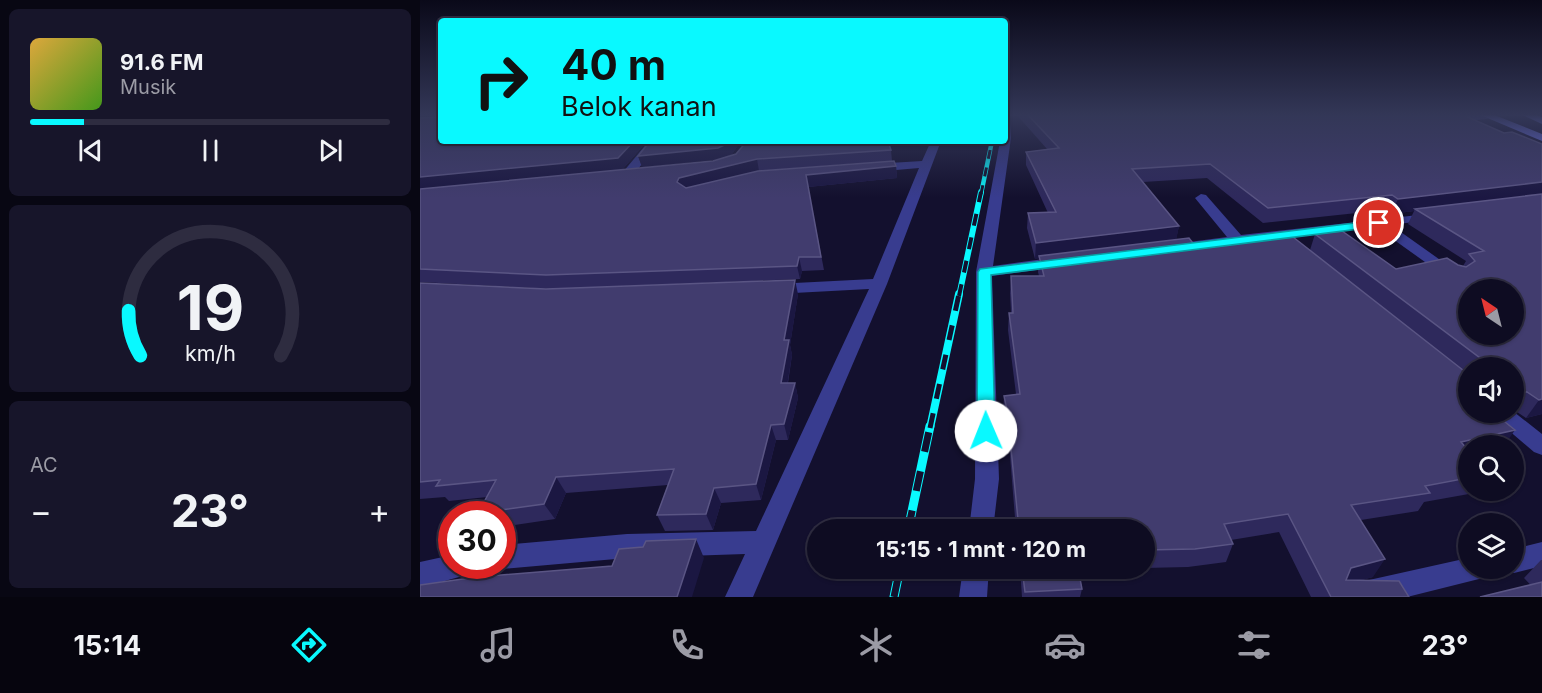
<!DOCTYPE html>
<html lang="id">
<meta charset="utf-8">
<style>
:root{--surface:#0e0c22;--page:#17152a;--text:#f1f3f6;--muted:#9b9ba5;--line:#2e2c40;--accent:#09f9ff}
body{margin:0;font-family:Inter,sans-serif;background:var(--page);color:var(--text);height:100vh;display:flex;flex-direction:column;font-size:22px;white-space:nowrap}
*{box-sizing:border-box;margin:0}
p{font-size:20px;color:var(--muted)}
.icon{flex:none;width:33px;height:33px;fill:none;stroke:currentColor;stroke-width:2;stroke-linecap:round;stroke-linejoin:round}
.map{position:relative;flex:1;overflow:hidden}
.side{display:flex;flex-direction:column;gap:9px;padding:9px;background:#080713;width:420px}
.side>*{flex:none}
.top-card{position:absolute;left:18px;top:18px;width:570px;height:126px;border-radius:6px;box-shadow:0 2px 4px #0004,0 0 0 2px var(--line);background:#09f9ff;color:#111;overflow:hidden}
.needle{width:39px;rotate:325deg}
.controls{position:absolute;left:1038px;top:279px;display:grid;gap:12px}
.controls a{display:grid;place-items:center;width:66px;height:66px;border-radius:50%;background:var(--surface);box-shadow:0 2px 4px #0004,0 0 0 2px var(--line);font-size:30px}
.speed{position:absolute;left:18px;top:501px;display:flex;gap:12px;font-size:30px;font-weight:700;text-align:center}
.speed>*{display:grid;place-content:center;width:78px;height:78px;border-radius:50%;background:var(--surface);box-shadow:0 2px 4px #0004,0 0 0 2px var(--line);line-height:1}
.speed .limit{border:9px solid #d22;background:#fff;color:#111}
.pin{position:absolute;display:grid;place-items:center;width:51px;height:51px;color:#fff;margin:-26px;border:3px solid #fff;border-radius:50%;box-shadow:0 2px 6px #0007}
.me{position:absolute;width:66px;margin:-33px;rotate:359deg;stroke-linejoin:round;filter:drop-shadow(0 0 4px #0008)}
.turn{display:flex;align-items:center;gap:21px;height:126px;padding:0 24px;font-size:27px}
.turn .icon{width:78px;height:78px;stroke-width:2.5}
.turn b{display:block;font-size:42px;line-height:51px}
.big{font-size:45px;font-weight:700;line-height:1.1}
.side .card{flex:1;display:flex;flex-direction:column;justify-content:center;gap:9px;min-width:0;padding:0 21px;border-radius:9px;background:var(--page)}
.side .dial{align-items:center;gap:0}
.dial svg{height:156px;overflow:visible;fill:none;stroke:var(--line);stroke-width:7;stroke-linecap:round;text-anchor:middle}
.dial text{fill:var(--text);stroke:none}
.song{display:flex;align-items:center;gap:18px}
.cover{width:72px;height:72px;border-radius:9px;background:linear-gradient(135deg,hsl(40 70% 55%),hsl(100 70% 35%))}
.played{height:6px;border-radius:3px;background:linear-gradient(90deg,var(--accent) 15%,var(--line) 15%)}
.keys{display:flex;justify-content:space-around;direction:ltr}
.heat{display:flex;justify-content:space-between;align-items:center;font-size:33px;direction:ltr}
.trip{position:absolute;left:387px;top:519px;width:348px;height:60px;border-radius:30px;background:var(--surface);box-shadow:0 2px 4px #0004,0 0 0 2px var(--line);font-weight:700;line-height:60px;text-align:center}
.menu{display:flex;height:96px;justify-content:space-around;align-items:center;background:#06050e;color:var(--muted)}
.menu .icon{width:42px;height:42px}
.menu .active{color:var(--accent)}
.menu b{font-size:27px;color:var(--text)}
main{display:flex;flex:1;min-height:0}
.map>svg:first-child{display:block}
</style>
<main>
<section class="side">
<div class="card">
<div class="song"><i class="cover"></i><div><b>91.6 FM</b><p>Musik</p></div></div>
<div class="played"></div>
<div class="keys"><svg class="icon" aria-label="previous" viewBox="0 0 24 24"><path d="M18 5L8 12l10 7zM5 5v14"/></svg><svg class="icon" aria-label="pause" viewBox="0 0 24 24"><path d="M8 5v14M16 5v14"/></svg><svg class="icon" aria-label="next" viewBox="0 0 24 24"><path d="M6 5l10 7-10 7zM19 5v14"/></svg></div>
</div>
<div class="card dial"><svg viewBox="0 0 100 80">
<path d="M14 69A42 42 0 1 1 86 69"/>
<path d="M14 69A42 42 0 0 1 8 46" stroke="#09f9ff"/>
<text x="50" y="56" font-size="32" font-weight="700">19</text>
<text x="50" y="72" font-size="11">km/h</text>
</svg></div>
<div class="card"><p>AC</p>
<div class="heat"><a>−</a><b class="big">23°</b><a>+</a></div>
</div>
</section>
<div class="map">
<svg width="1122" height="597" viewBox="0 0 1122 597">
<rect width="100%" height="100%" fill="#13102e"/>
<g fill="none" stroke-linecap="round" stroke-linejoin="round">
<path fill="#383c8f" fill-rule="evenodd" d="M985 114H1071L1072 116 1067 119C1043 121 1006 129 985 114Z"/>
<path fill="#383c8f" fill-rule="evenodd" d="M585 119 590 122 591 138 573 266 639 257 647 262 639 267 572 276 579 479 573 530H549L555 479 556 272 580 141H585Z
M229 141H240L211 178H203V172Z
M511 141H521L467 284 333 597H305L325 554 207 558 82 569 73 566H82V545L207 534 336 531 449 289 355 294 347 289 355 284 453 279 499 168 453 172 447 168 453 164 502 161Z
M781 194 786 195 821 235 1016 213 1018 216 1016 219 971 225 1040 274 1038 277H1026L956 227 754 252 749 251 747 248 754 244 807 237 775 198Z
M1070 412H1094L1122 434V455L1114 452 1073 417Z
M1122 542V566L1094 573 1085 570 1094 568V549Z
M32 555V566H50L46 575 0 588V562Z
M1048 558V568H1071L1067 577 987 597H917L921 588 931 584Z
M543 568H569L567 597H539Z"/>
<path fill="#747bff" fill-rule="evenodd" d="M1058 114H1072L1122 134V141Z
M1100 114H1114L1122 117V124Z"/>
<defs>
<path id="rail-far3" d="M561 194 572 141"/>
<path id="rail-far2" d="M539 296 561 192"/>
<path id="rail-far1" d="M510 428 539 294"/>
<path id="rail" d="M488 530 510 426
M474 597 480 568"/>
</defs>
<use href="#rail-far3" stroke="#09f9ff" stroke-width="4.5"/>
<use href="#rail-far2" stroke="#09f9ff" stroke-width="6"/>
<use href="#rail-far1" stroke="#09f9ff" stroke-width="8"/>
<use href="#rail" stroke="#09f9ff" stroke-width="9"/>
<use href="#rail-far3" stroke="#13102e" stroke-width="3" stroke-dasharray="9" stroke-linecap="butt"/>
<use href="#rail-far2" stroke="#13102e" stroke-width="4" stroke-dasharray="12" stroke-linecap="butt"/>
<use href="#rail-far1" stroke="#13102e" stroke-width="5" stroke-dasharray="15" stroke-linecap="butt"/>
<use href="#rail" stroke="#13102e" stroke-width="7" stroke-dasharray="20" stroke-linecap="butt"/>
</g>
<path fill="#2e295c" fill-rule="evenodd" d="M596 114H1006L1084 133 1122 144V414L1106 418 1094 410V368H1048V412H1089L1083 420 1048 446V490H1060V492L1004 502 998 511 941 520 953 577 941 580 989 597H891L859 532 811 540 813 544 806 562 768 567 724 568V530H596L590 456V445L583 413 584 396 596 394 588 330 589 313H591L590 293 591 276H619L618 272 619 258 615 259 607 228 608 213H628L606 165V152L627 149ZM787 178 843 223 965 210 971 214 994 211 988 224 1046 261 1043 266 1038 265 976 269 895 234 890 250 776 247 756 239 759 226 723 182Z
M0 118 227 141 202 170 293 161 299 159 222 167 218 156 230 141H478V143L469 144 471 150 472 161 476 166 477 178 388 187 404 270 382 271 380 279 133 289 0 282ZM326 142 316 154 303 158 312 154 319 144ZM441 163 328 174 339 171Z
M0 283 126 289 378 294 370 345 372 355 368 383H375L378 398 368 440H356L341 500 301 503 293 530 245 531 237 515 248 485 146 493 135 519 82 527V514H59L58 513 67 497 29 501 25 497 0 499Z
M1121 560H1122V597L1104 578Z
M600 568H720L659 571 662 589 660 597H602Z"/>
<path fill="#1b1742" d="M214 141H227L202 170 0 190V177Z
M310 141H326V142L319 144 312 154 300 159 222 167 218 156Z
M467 141H478V143L467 145Z
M337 159 339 171 263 190 257 182 259 178Z
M476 166 477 178 388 187 386 175Z
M1122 182V195L995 209 994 211 971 214 978 199Z
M759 226 756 241 615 259 616 243Z
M379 257 382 271 380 279 377 266Z
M375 280 378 294 370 345 372 355 365 398 361 383 364 340Z
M375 383 378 398 368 440 364 424Z
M1122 399V414L1106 418 1119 400Z
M1089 412 1080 426 1074 413Z
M351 425 356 440 341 500 336 484Z
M1095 430 1084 446H1048V456L1041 442Z
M136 477 146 493 135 519 124 504Z
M294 488 301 503 293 530 286 514Z
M276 539 284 558 272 597H257Z
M965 559 953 577 920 586 931 568Z"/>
<path fill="#413c6e" stroke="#5a5584" stroke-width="1.5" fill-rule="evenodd" d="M16 114H21V141H214L198 158 0 177V118L16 117Z
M607 114H1041L1084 133 1092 132 1122 144V182L978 199 972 195 848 208 790 164 712 169 759 226 616 243 608 213 636 212 606 152 639 148Z
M230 141H310L309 143 298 148 218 156Z
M327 141H468L471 150 337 159 259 178 257 182 266 188 338 171 474 161 476 166 386 175 401 257H379L377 266 126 275 0 269V189L293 161 316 154Z
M1122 194V399L1119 400 1107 392H1094V368H1061L1060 358 895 234 922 231 976 269 1027 258 1038 265 1046 267 1055 261 1049 254 1064 251 995 209ZM1048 290H1094V334H1048Z
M873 237 1048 374V412H1075L1074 413 1095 430 1041 442 1048 450V478L1005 486 1010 493 931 505 965 559 931 568 926 580 979 581 989 597H911L868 514 804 524 813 544 775 549 724 550V530H599L590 438H593L584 396 600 394 589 313H593L591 276H624L619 256 769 238 776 247Z
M375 280 364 340H369L361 383H375L364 424 351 425 336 484 294 488 286 514 237 515 254 469 136 477 124 504 58 513 76 480 16 486 20 480 0 482V283L126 289Z
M276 539 257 597H0V585L57 577 192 566 199 549 223 547 226 541Z
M602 568H658L662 589 605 592Z
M1122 582V597H1060Z"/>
<linearGradient id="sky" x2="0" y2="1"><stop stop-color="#0a0919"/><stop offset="0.58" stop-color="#333757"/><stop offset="1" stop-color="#333757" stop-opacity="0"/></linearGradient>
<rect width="1122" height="198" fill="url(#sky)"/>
<path fill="#09f9ff" stroke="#06a2a6" stroke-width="1.5" d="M959 220 963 221V226L571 275 575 431 572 436 566 438 560 436 557 431 558 272 560 269Z"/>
</svg>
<div class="controls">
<a><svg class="needle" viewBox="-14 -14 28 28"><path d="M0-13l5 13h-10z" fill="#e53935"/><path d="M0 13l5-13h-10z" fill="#9b9ba5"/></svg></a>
<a><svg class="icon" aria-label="sound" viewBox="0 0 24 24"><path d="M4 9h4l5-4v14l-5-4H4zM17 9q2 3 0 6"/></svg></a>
<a><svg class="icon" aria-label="search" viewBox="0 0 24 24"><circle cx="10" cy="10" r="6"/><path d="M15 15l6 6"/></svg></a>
<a><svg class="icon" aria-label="layers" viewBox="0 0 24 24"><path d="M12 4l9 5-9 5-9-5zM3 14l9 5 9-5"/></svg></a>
</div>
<div class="speed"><div class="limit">30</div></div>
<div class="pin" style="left:959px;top:223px;background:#d93025"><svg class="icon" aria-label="arrive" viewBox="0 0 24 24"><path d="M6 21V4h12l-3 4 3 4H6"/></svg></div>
<svg class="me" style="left:566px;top:431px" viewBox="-20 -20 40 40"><circle r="19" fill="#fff"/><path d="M0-13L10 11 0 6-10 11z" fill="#09f9ff"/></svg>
<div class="trip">15:15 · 1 mnt · 120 m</div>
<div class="top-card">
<div class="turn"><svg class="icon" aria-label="right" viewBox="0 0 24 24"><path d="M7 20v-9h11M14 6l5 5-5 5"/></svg><div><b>40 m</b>Belok kanan</div></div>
</div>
</div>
</main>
<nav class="menu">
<b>15:14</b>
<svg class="icon active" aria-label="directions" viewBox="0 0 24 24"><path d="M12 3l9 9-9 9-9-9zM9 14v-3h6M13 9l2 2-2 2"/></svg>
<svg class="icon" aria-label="music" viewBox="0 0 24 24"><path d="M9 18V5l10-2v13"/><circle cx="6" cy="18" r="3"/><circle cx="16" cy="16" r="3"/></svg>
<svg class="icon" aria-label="phone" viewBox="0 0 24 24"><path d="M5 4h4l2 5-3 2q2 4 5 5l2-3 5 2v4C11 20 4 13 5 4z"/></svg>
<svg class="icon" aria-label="climate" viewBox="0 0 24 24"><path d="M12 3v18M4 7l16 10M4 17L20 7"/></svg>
<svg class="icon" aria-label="car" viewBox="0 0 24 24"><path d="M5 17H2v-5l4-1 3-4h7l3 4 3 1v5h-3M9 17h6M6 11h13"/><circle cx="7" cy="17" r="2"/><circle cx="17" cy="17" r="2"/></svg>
<svg class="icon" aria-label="filters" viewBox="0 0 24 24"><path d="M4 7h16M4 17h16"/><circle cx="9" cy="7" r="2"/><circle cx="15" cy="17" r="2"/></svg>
<b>23°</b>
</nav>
